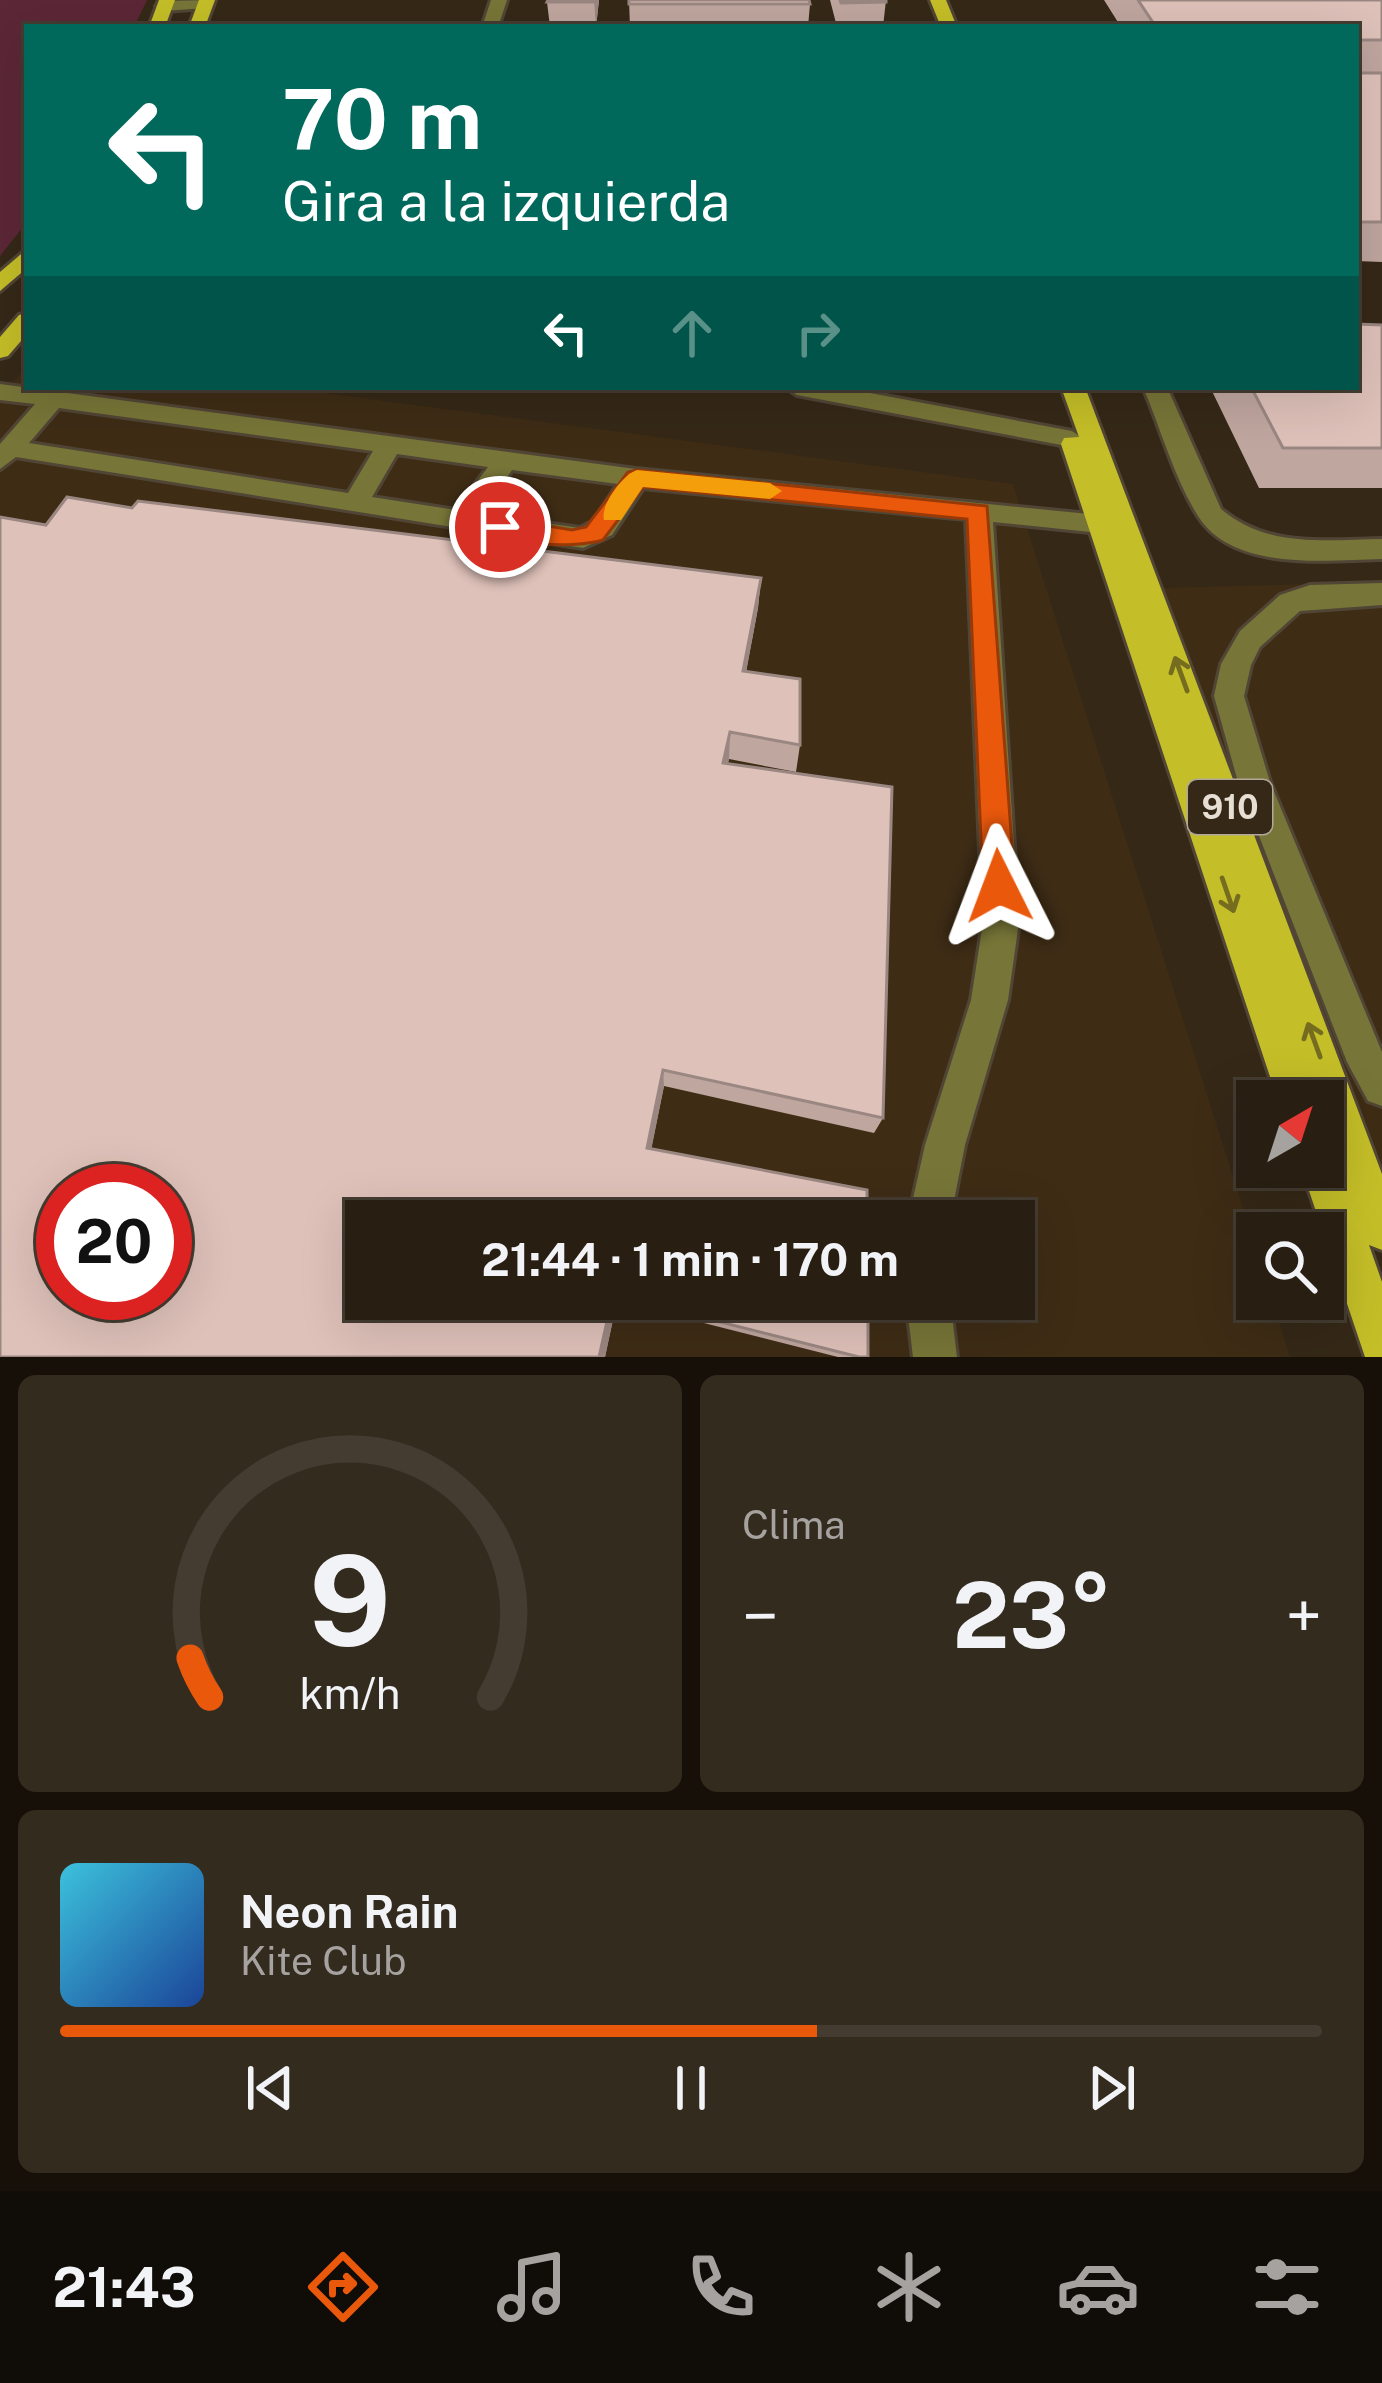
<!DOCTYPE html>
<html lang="es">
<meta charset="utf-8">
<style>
:root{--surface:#281e11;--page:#342b1f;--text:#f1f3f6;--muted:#a5a29f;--line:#443c31;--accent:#ea580c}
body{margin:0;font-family:"Public Sans",sans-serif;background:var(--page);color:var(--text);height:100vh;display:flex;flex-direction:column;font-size:45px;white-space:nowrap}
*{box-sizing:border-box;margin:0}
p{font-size:39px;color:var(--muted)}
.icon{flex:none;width:66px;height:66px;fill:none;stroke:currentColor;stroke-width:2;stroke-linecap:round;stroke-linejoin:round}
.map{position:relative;height:1357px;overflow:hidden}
.panel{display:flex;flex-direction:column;gap:18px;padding:18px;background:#161009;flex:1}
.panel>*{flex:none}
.guide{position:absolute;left:24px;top:24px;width:1335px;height:366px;border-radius:0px;box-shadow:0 12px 48px #0002,0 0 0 3px var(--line);background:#00695c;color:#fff;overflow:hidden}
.needle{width:78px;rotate:39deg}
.tools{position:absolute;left:1236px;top:1080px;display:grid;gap:24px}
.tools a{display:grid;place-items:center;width:108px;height:108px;border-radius:0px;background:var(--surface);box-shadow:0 12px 48px #0002,0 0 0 3px var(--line);font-size:60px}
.speed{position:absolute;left:36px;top:1164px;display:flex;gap:24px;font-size:60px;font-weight:700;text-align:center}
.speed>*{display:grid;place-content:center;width:156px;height:156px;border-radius:50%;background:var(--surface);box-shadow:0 12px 48px #0002,0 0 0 3px var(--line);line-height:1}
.speed .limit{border:18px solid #d22;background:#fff;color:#111}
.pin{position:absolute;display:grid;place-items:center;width:102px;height:102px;color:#fff;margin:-51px;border:6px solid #fff;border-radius:50%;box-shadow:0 3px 12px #0007}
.me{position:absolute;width:132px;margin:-66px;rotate:357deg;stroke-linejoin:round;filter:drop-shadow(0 0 9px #0008)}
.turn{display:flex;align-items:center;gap:42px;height:252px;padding:0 60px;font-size:54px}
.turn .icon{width:156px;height:156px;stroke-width:2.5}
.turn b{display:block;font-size:84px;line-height:102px}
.lanes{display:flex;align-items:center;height:114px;padding:0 60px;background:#0003;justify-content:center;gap:60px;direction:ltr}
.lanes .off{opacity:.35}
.big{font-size:90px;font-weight:700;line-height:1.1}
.panel .tile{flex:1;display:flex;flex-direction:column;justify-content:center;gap:18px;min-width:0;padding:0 42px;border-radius:18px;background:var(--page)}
.panel .dial{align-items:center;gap:0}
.dial svg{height:312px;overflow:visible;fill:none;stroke:var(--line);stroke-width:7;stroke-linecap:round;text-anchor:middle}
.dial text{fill:var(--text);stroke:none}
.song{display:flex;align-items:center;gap:36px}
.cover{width:144px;height:144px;border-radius:18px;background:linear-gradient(135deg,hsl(190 70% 55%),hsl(220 70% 35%))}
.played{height:12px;border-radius:6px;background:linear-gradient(90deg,var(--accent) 60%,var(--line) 60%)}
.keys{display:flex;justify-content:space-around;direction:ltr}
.heat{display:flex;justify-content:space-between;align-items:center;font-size:66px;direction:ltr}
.panel .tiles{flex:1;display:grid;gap:18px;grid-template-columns:1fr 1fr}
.tile:last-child{grid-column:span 2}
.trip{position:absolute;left:345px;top:1200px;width:690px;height:120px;border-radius:0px;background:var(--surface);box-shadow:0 12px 48px #0002,0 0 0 3px var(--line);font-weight:700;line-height:120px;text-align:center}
.tab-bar{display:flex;height:192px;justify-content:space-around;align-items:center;background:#100c07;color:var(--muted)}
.tab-bar .icon{width:84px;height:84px}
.tab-bar .on{color:var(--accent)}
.tab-bar b{font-size:54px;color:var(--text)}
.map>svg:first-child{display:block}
</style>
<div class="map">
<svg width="1382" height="1357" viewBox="0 0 1382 1357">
<rect width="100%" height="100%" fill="#352817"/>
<path fill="#3e2c15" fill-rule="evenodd" d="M27 367V387H279L1013 484 1257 1252V1299H1272L1290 1357H0V396ZM63 1191H165V1293H63ZM366 1221H1014V1299H366Z
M1382 582V1164L1161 588Z"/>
<path fill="#5c2737" d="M0 0H147L134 27H27V222L0 256Z"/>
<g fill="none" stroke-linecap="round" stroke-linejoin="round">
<defs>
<path id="minor" d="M212 0 206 8 164 11 156 6 164 1Z
M491 0H507L498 27H482Z
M0 384 636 469 1109 516 1113 523 1109 530 1100 533 993 522 1019 922 1008 1000 965 1145 950 1221H908L925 1145 971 1000 983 922 966 519 643 488 612 535 583 548 16 457 0 469V444L35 404 0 400ZM59 408 373 451 348 493 29 443ZM397 454 488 467 456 510 372 497ZM512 470 618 484 594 521 580 528 482 514Z
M785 387H838L1072 431 1084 439 1072 447 797 395Z
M1143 387H1167L1221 509C1267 548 1324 540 1382 539V559C1327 560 1233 572 1198 516 1174 478 1161 429 1143 387Z
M1382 583V605L1300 611 1260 647 1251 665 1244 696 1270 782 1382 1052V1106L1368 1101 1347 1062 1238 782 1214 696 1221 664 1240 631 1280 595 1310 585Z
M906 1299H950L957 1357H913Z"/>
<path id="major" d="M159 0H175L165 27H149Z
M199 0H215L205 27H189Z
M930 0H946L957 27H941Z
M27 249V268L0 291V272Z
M27 313V334L8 356 0 358V337L19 315Z
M1061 387H1085L1382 1174V1250L1369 1245 1382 1282V1357H1365L1301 1167H1323V1148L1334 1152 1323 1122V1101H1278L1061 444 1064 438 1079 437Z"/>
</defs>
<use href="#minor" stroke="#514535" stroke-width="6"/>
<use href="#major" stroke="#514535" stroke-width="6"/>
<use href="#minor" fill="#777537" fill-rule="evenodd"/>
<use href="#major" fill="#c4be28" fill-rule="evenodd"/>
</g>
<path fill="#bfa69f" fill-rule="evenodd" d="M599 0 596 27H550L547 2Z
M629 0 810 4 808 27H630Z
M830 0H886L883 27H837Z
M1104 0H1382V262L1356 261V27H1121Z
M1382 325V488H1259L1210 387H1356Z
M67 497 132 508 138 501 761 578 758 608 746 672 800 679V745L796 772 729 759 728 763 892 787 883 1118 874 1133 664 1086 651 1149 867 1190V1221H366V1299H868V1357H838L617 1301 605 1357H0V517L46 525ZM63 1191H165V1293H63Z"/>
<path fill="#9b8782" d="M594 0H599L596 27Z
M761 578 758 608 741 699 743 671Z
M730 732 729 759 721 789 723 763Z
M663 1070 664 1086 649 1161 647 1148Z
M612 1299 617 1301 605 1357H599Z"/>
<path fill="#dec1b9" stroke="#9b8782" stroke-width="3" fill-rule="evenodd" d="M548 0H594V2H547Z
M629 0H809L810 4H629Z
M840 0H886V2L841 3Z
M1138 0H1382V40H1356V27H1156Z
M1108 24 1109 27H987L986 25Z
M1356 73H1382V222H1356Z
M1356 324 1382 325V448H1283L1251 387H1356Z
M67 497 132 508 138 501 761 578 743 671 800 679V745L730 732 723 763 892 787 883 1118 663 1070 647 1148 867 1190V1221H366V1299H612L599 1357H0V517L46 525ZM63 1191H165V1293H63Z
M629 1299H868V1357H859Z"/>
<defs><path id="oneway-shaft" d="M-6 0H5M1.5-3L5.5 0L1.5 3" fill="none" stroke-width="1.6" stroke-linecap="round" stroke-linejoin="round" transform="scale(3)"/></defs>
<g stroke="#756c1f">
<use href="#oneway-shaft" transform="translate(1181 674) rotate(-110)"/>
<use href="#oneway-shaft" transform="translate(1228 895) rotate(71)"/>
<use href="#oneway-shaft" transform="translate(1314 1040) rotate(-110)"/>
</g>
<path fill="#ea580c" stroke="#983908" stroke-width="3" d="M637 470 987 506 1015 886 1010 897 999 901 988 897 983 886 967 519 643 487 603 540C576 548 506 547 487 527L500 518 572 530 586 527 628 472Z"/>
<path fill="#f59e0b" d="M637 470 770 483 782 491 770 499 643 487 621 520H604C600 506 622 475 637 470Z"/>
<g text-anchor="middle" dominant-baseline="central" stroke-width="12" stroke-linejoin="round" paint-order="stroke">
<rect fill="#352817" stroke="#b2a79b" stroke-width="3" x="1188" y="780" width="84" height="54" rx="9"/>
<g font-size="33" font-weight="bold" fill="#e7ded4">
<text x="1230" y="807">910</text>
</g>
</g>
</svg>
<div class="tools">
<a><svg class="needle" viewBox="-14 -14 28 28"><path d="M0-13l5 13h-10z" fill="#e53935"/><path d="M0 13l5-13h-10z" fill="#a5a29f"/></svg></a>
<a><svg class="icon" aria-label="search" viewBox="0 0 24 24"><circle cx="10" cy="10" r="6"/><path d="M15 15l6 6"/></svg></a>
</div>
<div class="speed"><div class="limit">20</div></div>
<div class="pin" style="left:500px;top:527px;background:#d93025"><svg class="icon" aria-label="arrive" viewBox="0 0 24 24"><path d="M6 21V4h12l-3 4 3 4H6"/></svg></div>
<svg class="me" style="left:999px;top:886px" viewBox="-20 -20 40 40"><path d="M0-17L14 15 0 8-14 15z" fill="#ea580c" stroke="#fff" stroke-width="4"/></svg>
<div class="trip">21:44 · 1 min · 170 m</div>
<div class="guide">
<div class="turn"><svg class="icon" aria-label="left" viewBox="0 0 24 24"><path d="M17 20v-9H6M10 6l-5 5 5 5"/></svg><div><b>70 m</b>Gira a la izquierda</div></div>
<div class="lanes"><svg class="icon" aria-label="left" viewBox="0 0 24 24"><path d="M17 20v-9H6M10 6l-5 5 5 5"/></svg><svg class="icon off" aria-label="ahead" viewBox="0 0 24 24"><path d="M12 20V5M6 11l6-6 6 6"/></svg><svg class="icon off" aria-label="right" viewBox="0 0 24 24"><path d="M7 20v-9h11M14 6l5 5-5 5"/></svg></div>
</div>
</div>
<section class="panel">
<div class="tiles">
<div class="tile dial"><svg viewBox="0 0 100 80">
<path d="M14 69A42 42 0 1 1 86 69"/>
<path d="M14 69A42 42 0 0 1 9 59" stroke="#ea580c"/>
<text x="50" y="56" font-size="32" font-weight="700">9</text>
<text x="50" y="72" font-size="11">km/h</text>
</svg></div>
<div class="tile"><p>Clima</p>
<div class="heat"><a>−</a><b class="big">23°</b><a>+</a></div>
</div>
<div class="tile">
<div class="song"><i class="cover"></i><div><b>Neon Rain</b><p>Kite Club</p></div></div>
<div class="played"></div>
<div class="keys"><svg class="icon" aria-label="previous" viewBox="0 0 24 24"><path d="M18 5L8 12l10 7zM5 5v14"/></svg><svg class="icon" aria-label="pause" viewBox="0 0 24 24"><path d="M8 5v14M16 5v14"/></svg><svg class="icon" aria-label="next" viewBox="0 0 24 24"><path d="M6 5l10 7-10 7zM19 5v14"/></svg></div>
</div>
</div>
</section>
<nav class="tab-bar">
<b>21:43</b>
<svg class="icon on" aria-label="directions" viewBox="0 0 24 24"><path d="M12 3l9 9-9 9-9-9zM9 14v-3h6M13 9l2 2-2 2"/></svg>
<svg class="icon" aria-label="music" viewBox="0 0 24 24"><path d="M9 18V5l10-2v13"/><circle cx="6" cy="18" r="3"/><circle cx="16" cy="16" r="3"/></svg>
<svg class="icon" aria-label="phone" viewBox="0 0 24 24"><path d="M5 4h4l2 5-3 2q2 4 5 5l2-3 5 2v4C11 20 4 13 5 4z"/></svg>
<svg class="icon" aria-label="climate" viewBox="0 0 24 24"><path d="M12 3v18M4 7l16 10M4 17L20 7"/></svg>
<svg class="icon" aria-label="car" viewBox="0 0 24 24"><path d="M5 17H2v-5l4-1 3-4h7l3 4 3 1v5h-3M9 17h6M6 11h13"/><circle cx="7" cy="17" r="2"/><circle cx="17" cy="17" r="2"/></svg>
<svg class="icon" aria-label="filters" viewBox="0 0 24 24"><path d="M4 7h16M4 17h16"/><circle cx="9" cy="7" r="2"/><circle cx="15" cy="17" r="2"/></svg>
</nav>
